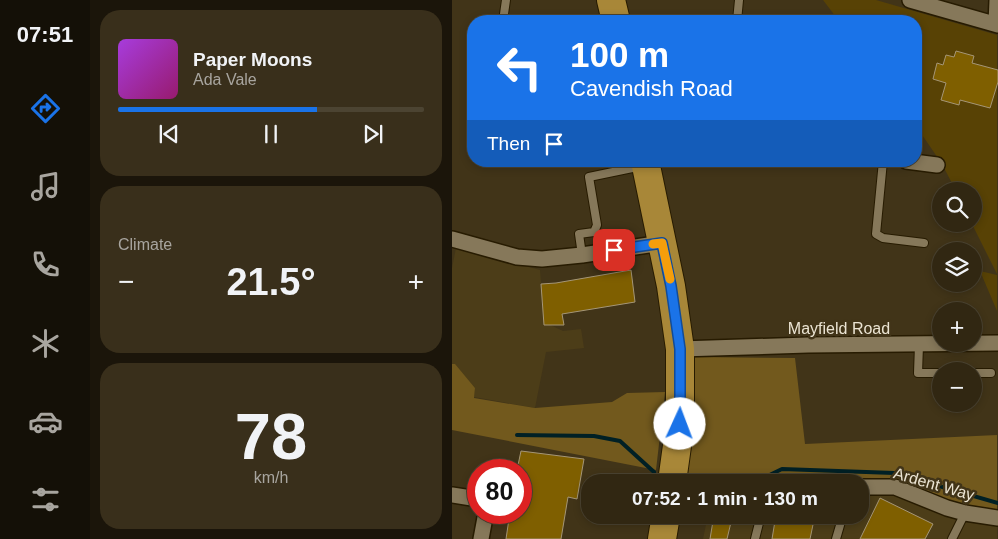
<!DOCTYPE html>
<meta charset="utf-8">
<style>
:root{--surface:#312712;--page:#392f1b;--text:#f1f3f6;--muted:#a8a59f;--line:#4c4432;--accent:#1a73e8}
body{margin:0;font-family:Helvetica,sans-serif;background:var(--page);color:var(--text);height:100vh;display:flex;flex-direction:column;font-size:19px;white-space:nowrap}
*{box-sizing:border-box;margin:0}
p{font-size:16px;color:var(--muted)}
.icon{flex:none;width:28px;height:28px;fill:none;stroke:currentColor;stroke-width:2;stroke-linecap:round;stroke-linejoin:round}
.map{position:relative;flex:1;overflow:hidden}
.side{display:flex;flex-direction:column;gap:10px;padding:10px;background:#1b150a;width:362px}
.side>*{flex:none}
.top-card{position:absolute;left:15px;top:15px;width:455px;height:152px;border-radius:20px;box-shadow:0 2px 8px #0003,0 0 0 1px var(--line);background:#1a73e8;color:#fff;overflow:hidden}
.buttons{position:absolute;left:480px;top:182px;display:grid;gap:10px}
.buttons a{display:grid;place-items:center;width:50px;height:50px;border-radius:50%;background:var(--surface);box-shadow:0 2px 8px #0003,0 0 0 1px var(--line);font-size:25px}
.speed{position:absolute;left:15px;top:459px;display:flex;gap:10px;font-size:25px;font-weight:700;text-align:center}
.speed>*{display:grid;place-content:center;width:65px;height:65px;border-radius:50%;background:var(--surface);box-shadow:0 2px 8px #0003,0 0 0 1px var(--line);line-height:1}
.speed .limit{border:8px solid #d22;background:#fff;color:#111}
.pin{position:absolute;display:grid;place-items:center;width:42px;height:42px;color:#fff;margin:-21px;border-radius:10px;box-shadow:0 2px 8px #0006}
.me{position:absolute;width:55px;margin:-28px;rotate:2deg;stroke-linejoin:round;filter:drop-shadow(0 0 4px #0008)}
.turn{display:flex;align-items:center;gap:18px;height:105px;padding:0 20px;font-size:22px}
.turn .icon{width:65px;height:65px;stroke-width:2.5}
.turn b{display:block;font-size:35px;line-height:42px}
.then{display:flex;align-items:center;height:48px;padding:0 20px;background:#0003;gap:10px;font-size:19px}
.big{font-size:38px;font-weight:700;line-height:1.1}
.side .card{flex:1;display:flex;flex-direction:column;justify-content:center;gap:8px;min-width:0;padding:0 18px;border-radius:20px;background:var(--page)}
.side .dial{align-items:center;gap:0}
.dial b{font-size:65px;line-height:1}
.song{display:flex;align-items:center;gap:15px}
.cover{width:60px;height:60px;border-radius:8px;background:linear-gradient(135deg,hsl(280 70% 55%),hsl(320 70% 35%))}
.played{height:5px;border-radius:2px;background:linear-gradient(90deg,var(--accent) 65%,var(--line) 65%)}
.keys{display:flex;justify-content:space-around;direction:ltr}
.heat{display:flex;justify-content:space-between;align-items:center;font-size:28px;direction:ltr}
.trip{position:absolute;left:129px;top:474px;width:288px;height:50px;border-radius:20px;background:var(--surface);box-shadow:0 2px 8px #0003,0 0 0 1px var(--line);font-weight:700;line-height:50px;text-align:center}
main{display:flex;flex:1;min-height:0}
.menu{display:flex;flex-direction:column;width:90px;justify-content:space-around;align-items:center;background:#141007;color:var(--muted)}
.menu .icon{width:35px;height:35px}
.menu .selected{color:var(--accent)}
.menu b{font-size:22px;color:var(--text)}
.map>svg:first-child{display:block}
</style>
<main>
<nav class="menu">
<b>07:51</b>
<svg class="icon selected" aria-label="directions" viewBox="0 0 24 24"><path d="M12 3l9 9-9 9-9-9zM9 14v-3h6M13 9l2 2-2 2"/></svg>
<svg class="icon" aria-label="music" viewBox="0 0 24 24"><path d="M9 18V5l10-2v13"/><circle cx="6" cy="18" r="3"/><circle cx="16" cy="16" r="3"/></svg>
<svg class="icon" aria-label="phone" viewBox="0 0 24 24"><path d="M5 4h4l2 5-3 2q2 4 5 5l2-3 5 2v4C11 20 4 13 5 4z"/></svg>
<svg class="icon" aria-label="climate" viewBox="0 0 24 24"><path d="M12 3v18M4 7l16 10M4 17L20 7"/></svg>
<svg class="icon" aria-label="car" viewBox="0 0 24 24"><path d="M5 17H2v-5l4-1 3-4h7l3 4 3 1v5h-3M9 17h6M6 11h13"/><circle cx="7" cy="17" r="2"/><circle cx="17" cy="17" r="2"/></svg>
<svg class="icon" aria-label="filters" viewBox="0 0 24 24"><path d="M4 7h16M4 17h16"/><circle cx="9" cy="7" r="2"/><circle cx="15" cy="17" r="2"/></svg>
</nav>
<section class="side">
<div class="card">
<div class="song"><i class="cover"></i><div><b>Paper Moons</b><p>Ada Vale</p></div></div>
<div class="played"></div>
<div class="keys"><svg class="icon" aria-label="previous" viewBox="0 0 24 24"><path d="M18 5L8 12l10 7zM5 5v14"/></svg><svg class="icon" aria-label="pause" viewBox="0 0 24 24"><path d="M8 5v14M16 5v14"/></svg><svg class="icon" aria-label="next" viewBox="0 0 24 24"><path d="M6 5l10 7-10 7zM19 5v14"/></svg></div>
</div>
<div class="card"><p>Climate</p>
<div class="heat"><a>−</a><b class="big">21.5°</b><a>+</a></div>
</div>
<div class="card dial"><b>78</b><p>km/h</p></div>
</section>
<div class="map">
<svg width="546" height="539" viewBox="0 0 546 539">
<rect width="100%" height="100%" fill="#413418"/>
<path fill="#4c3d18" d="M4 248 88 270 92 322 111 331 129 329 132 348 94 352 83 408 22 397 23 388 3 365 0 364V268Z
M331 473 442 483 545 517V539H251L256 515H408V482H319Z"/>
<path fill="#584205" d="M371 0H424L545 35V274L520 224 521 191H504L490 164 464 126V21H387Z
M528 271 545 275V311Z"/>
<path fill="#72591d" d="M243 357 343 358 353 444 545 435V517L442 483 331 473 319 482H234L239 373Z
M0 364H3L23 388 22 398 83 408 160 402 175 393 213 392 204 470 0 430Z"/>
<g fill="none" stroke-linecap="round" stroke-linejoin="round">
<path stroke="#002025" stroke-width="4" d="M65 435 142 436 168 441 202 472
M303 482 330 469 442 473 546 503"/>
</g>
<path fill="#7f5f00" stroke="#a59677" d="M504 51 522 56 520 63 546 70V82L538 108 508 100 507 105 489 100 494 83 481 79 485 63 491 65 494 55 502 57Z
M179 270 183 302 110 314 112 325H92L89 284 104 283Z
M69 451 132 459 125 499 116 497 109 539H54L58 512H69V470H65Z
M428 498 481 524 473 539H408Z
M262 515 280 518 275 539H258Z
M324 515H363L358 539H320Z"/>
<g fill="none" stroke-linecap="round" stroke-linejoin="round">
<defs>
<path id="lane" d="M51 21 54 0
M285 21 287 0
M431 161 424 234 431 238 472 243
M130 255 127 234 142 232 145 225 137 177 190 166
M467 345 466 373H489
M521 373H539
M303 539 309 515
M384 539 391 515
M500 539 513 513"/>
<path id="street" d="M458 0 546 25
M544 24 545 0
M454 161 485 165
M0 239 65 257 90 259 130 255 210 243
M228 349 356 345 546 343
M408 487H443L495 508 513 513 546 518
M0 495 26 499
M29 539 34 512"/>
<path id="highway" d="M159 0 164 21
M193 161 219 286 228 349V424L220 482
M210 539 214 515"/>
</defs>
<use href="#lane" stroke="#271b01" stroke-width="10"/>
<use href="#street" stroke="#271b01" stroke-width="18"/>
<use href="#highway" stroke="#271b01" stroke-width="30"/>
<use href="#lane" stroke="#86785a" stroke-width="8"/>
<use href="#street" stroke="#86785a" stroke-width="15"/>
<use href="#highway" stroke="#a88738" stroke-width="28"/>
</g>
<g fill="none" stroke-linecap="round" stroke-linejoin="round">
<defs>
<path id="route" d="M162 250 210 243 219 286 228 349V424"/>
</defs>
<use href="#route" stroke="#114b97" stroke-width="12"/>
<use href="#route" stroke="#1a73e8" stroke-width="9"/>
<path stroke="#f59e0b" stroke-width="9" d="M201 244 210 243 218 279"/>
</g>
<g text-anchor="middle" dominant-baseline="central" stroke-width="5" stroke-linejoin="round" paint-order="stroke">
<g font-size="16" fill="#ebe4d3" stroke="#413418">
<text x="387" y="328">Mayfield Road</text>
<text transform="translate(482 484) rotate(16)">Ardent Way</text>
</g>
</g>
</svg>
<div class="buttons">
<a><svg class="icon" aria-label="search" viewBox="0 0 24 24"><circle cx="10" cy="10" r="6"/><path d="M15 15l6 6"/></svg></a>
<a><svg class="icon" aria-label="layers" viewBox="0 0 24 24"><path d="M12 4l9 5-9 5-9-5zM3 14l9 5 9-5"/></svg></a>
<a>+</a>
<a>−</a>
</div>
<div class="speed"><div class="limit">80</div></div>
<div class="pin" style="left:162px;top:250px;background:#d93025"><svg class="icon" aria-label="arrive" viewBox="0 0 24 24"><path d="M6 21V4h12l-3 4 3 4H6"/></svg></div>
<svg class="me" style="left:228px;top:424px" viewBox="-20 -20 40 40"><circle r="19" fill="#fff"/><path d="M0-13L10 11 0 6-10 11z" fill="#1a73e8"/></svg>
<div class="trip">07:52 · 1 min · 130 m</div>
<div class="top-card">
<div class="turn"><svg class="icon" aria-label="left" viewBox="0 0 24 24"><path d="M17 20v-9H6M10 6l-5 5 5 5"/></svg><div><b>100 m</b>Cavendish Road</div></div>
<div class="then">Then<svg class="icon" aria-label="arrive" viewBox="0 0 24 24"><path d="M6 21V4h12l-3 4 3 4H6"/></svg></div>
</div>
</div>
</main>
